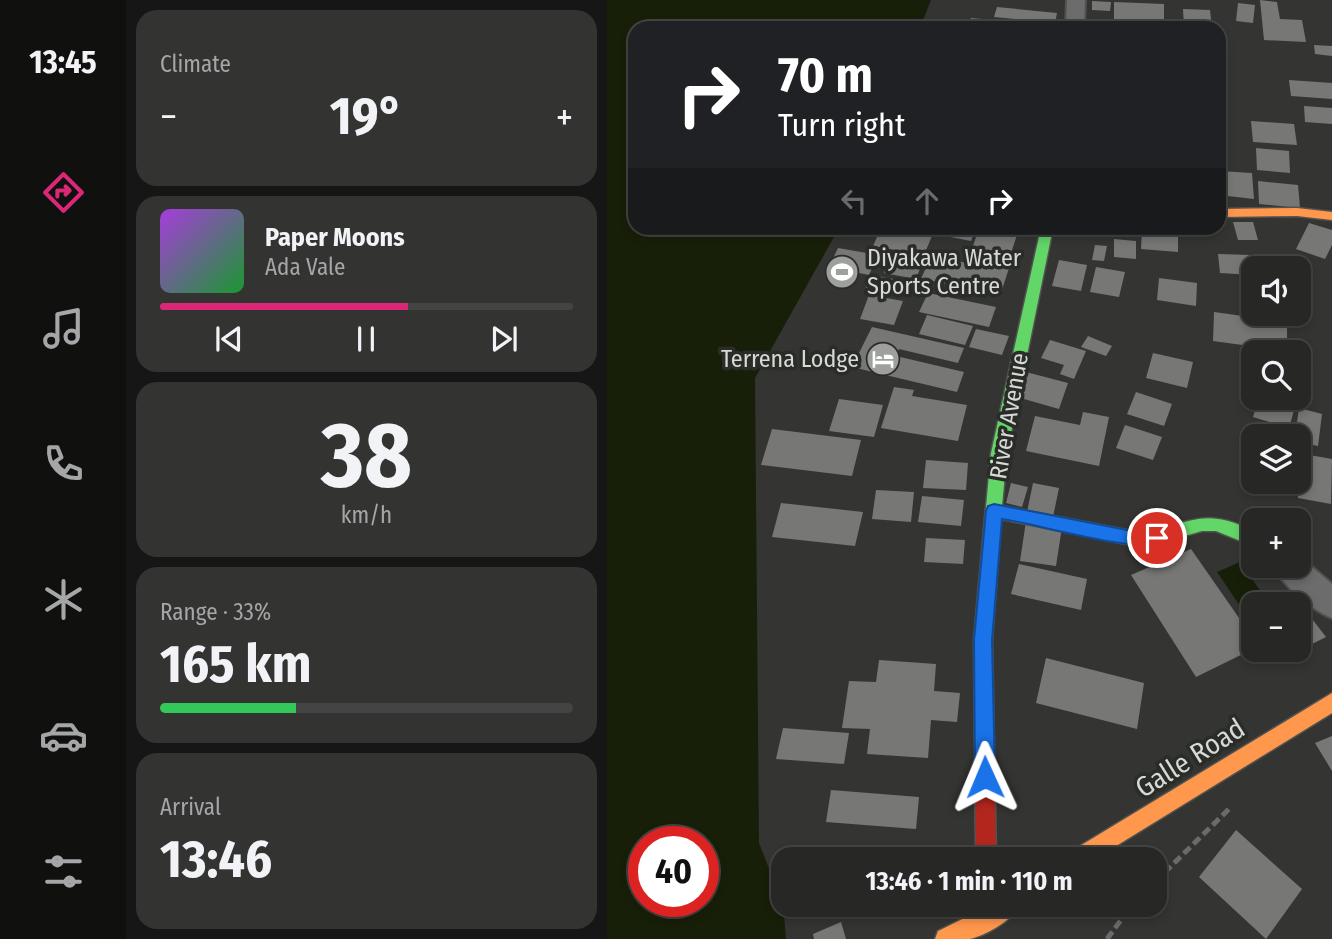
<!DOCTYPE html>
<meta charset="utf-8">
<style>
:root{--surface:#272826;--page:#333432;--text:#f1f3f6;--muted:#a4a6a7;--line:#434443;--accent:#db2777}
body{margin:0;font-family:"Fira Sans Condensed",sans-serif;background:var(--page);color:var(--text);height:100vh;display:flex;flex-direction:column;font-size:26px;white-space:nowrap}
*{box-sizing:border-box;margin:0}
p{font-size:23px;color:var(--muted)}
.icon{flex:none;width:38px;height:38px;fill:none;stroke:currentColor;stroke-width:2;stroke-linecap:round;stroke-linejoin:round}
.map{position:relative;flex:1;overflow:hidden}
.details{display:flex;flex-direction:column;gap:10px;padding:10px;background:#151615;width:481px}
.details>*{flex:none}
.guide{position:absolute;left:21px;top:21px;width:598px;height:214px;border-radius:21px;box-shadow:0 4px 10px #0003,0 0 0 2px var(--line);background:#202124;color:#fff;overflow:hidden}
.buttons{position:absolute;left:634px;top:256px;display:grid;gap:14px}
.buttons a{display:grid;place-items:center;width:70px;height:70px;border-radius:14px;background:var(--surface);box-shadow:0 4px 10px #0003,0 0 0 2px var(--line);font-size:35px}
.speed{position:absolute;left:21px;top:826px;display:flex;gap:14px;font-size:35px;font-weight:700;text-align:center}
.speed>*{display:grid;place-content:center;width:91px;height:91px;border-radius:50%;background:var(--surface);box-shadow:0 4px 10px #0003,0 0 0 2px var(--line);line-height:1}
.speed .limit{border:10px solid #d22;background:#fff;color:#111}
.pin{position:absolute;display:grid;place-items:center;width:60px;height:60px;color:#fff;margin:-30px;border:4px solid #fff;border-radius:50%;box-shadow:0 2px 7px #0007}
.me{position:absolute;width:77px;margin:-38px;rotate:359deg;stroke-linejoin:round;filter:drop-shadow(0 0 5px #0008)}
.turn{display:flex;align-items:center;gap:24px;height:147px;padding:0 35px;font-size:32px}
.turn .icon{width:91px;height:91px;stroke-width:2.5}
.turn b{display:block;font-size:49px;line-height:60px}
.lanes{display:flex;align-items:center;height:66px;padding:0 35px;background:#0003;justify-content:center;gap:35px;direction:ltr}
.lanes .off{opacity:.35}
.big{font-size:52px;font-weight:700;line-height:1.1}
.details .tile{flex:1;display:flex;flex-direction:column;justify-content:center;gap:10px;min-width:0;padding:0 24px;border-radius:21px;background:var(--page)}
.details .dial{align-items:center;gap:0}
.dial b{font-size:91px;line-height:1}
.song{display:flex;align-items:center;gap:21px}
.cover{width:84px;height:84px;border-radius:10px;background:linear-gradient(135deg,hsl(280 70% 55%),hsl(130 70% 35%))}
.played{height:7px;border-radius:4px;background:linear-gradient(90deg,var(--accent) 60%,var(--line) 60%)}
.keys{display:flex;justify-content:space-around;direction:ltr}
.heat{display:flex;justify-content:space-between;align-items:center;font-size:38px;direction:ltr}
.charge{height:10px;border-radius:5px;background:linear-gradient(90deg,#34c759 33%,var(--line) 0)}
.trip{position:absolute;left:164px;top:847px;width:396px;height:70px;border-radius:21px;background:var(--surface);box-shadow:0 4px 10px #0003,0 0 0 2px var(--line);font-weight:700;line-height:70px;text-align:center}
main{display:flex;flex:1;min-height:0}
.dock{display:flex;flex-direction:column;width:126px;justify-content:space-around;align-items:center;background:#10100f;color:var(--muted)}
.dock .icon{width:49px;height:49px}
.dock .selected{color:var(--accent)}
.dock b{font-size:32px;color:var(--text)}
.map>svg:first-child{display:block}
</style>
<main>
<nav class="dock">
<b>13:45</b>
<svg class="icon selected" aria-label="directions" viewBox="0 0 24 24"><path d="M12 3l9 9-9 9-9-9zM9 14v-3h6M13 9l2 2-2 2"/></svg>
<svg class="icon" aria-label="music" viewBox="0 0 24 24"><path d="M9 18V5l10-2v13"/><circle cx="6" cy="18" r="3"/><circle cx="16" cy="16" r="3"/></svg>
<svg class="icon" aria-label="phone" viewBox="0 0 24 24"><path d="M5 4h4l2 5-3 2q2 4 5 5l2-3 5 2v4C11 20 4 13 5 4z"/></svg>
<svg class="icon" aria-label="climate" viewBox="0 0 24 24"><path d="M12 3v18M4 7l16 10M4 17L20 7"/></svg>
<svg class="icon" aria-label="car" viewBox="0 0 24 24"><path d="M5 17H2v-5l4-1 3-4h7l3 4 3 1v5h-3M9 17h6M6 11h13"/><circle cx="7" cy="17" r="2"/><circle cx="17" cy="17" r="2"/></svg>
<svg class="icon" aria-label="filters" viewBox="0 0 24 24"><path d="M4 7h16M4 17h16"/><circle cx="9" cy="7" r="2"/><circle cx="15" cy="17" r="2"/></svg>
</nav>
<section class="details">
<div class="tile"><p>Climate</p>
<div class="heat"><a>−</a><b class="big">19°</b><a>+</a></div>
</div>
<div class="tile">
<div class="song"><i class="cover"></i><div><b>Paper Moons</b><p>Ada Vale</p></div></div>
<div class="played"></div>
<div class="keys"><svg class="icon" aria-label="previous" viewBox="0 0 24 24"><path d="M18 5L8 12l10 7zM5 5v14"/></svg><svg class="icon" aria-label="pause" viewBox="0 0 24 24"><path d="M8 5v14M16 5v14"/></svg><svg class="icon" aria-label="next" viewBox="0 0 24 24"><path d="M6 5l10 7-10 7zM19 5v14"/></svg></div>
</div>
<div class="tile dial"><b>38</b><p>km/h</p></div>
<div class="tile"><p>Range · 33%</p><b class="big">165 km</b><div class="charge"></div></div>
<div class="tile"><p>Arrival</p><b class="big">13:46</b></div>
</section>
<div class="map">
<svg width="725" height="939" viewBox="0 0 725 939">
<rect width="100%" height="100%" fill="#343533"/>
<path fill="#181f08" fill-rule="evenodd" d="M0 0H324L313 28H28V228H232L148 378 152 843 176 904 179 939H0ZM37 842H96V901H37Z
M633 562 657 596 633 606 610 572Z"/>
<path fill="#777876" d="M653 0 670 2 673 19 695 20 699 42 657 40Z
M485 1 504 2 503 11 485 10Z
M507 2 557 4V22L507 20Z
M631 3 648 5 646 23 629 21Z
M390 7 450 13 448 23 387 17Z
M576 9 603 10 605 28 577 27Z
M364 18 385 20 382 28H360Z
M707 45 725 46V56L708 54Z
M682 80 725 83V99L684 96Z
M697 106 725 108V124L698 122Z
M644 121 687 124 690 145 646 142Z
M649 148 682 151 683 173 650 170Z
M612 171 645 173 647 199 612 195Z
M651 181 691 185 693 208 652 204Z
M626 222H646L651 240H631Z
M702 223 725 230V245L718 259 689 249Z
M274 228H279L325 236 317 255 266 246Z
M341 228H369L364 241 338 236Z
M372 228 410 235 401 262 363 255Z
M535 228 571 229V252L534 249Z
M507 239 529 241V259L507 257Z
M488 245 500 246 497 261 485 260Z
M231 248 271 255 262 275 222 267Z
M611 254 645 255 646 275 613 273Z
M323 258 402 268 394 293 314 279Z
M282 260 314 266 309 279 277 273Z
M452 260 480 265 474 291 445 286Z
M489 267 518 272 512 297 483 292Z
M264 275 297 281 292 294 259 288Z
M552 278 590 283 589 306 550 300Z
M321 293 389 307 382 327 312 312Z
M262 295 296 301 287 325 253 319Z
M607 312 680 322V351L606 341Z
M320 315 366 326 358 345 312 334Z
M265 327 357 348 351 363 292 349 289 356 357 372 350 392 245 367Z
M369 329 402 336 395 355 362 347Z
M481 336 505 346 499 356 474 347Z
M443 340 479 351 467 379 453 374 457 365 434 358Z
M546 353 586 362 580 388 539 378Z
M419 372 461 383 452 409 410 397Z
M287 387 307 390 305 396 360 405 351 441 274 428Z
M529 392 565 404 557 426 520 414Z
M652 397 688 407 682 428 646 417Z
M232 399 276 405 267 437 222 431Z
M692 408 715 414 711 446 691 442V436H688Z
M476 412 502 417 492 466 419 451 428 416 473 425Z
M518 425 555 437 546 460 509 448Z
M165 429 254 440 245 476 154 465Z
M691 453 725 459 724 504 691 498Z
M319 460 361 463 359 490 316 488Z
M404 483 421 487 415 507 399 503Z
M426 483 452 488 446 517 420 512Z
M269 490 307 492 304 522 265 519Z
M315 496 357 500 354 526 311 522Z
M174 503 256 512 248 546 165 537Z
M419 521 455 527 449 566 413 561Z
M319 538 358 540 356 564 317 562Z
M584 549 646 638V649L589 677 524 575Z
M412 564 480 579 474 610 404 594Z
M689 598 719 637 691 651V604H676Z
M439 658 537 683 530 729 429 703Z
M272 660 329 664 327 691 353 693 350 722 324 720 321 758 260 754 263 729 235 728 242 681 269 682Z
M176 728 242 733 237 764 169 759Z
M725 736V771L708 743Z
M224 790 312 797 309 829 219 822Z
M629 830 695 889 659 939 592 877Z
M234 922 239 939H207L206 934Z"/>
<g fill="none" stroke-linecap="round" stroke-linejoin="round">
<defs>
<path id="street" d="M460 0H478L477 28H459Z
M692 556 725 584V618C705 610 675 585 666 565H691Z"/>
<path id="fast" d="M434 228H446L400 453 395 506 524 531C578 532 589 502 646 531V546L609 531H595L543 546 524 545 394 519 386 525 380 523 378 518 384 453Z"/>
<path id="slow" d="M690 208 725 212V220L690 216 612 217V209Z
M725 693V713L488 859H460L463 852Z
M384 905H412C406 920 378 936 362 939 352 939 339 939 328 939L331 931Z"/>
<path id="jam" d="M386 511 392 513 394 518 385 640 389 859H369L367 640 378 518 380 513Z"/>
</defs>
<use href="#street" stroke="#515350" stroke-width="4"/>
<use href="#fast" stroke="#515350" stroke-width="3"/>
<use href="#slow" stroke="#515350" stroke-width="3"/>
<use href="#jam" stroke="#515350" stroke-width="3"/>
<path stroke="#6a6b6a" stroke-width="5" stroke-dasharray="9 4.5" stroke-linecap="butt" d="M548 882 624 807
M500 939 525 905"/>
<use href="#street" fill="#6b6c6b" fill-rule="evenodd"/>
<use href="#fast" fill="#63d668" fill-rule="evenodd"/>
<use href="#slow" fill="#ff974d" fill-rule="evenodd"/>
<use href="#jam" fill="#b3261e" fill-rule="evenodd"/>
</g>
<path fill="#1a73e8" stroke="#114b97" stroke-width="2" d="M387 504 525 531 556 533 558 538 556 544C530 553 429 524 395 519L385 640 388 777 385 784 378 787 371 784 368 777 367 640 379 511 381 506Z"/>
<defs>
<symbol id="stadium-disc" viewBox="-11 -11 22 22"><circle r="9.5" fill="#9ea09d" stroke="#2a2c28"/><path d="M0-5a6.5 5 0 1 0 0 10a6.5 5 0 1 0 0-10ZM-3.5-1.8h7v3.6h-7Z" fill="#fff"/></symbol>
<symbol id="hotel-disc" viewBox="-11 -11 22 22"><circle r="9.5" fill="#9ea09d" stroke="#2a2c28"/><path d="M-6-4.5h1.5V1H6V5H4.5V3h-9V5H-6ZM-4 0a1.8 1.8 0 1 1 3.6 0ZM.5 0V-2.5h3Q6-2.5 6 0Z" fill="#fff"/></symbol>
</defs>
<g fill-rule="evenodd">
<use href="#stadium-disc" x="216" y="253" width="38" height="38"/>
<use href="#hotel-disc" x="257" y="340" width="38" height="38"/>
</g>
<g text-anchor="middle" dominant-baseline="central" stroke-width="7" stroke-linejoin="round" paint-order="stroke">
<g font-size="24" fill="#d7d9d6" stroke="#2a2c28" text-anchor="start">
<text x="260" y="258">Diyakawa Water<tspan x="260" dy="28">Sports Centre</tspan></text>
<text x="252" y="359" text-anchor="end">Terrena Lodge</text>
</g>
<g font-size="24" fill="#d7d9d6" stroke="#2a2c28">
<text transform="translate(402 416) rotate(-80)">River Avenue</text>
</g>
<g font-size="28" fill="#d7d9d6" stroke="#2a2c28">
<text transform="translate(583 758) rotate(-32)">Galle Road</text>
</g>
</g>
</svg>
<div class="buttons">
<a><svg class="icon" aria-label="sound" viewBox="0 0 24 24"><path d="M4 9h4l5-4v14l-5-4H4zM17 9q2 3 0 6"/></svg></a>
<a><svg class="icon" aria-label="search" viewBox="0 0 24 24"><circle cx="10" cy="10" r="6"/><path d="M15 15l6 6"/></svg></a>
<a><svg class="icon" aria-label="layers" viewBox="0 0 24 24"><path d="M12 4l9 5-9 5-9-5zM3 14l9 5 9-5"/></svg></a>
<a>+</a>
<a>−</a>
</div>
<div class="speed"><div class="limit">40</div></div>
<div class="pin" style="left:550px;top:538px;background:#d93025"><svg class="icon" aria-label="arrive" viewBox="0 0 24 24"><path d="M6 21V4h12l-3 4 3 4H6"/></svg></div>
<svg class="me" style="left:378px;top:777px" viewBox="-20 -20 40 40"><path d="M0-17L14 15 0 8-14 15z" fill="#1a73e8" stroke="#fff" stroke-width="4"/></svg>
<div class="trip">13:46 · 1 min · 110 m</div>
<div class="guide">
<div class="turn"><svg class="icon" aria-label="right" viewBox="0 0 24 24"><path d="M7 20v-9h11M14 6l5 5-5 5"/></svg><div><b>70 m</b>Turn right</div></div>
<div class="lanes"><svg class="icon off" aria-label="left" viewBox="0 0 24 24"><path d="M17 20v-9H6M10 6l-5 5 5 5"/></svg><svg class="icon off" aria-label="ahead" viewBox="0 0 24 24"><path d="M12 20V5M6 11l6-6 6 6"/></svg><svg class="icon" aria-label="right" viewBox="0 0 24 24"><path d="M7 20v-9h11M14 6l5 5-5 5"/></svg></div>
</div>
</div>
</main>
